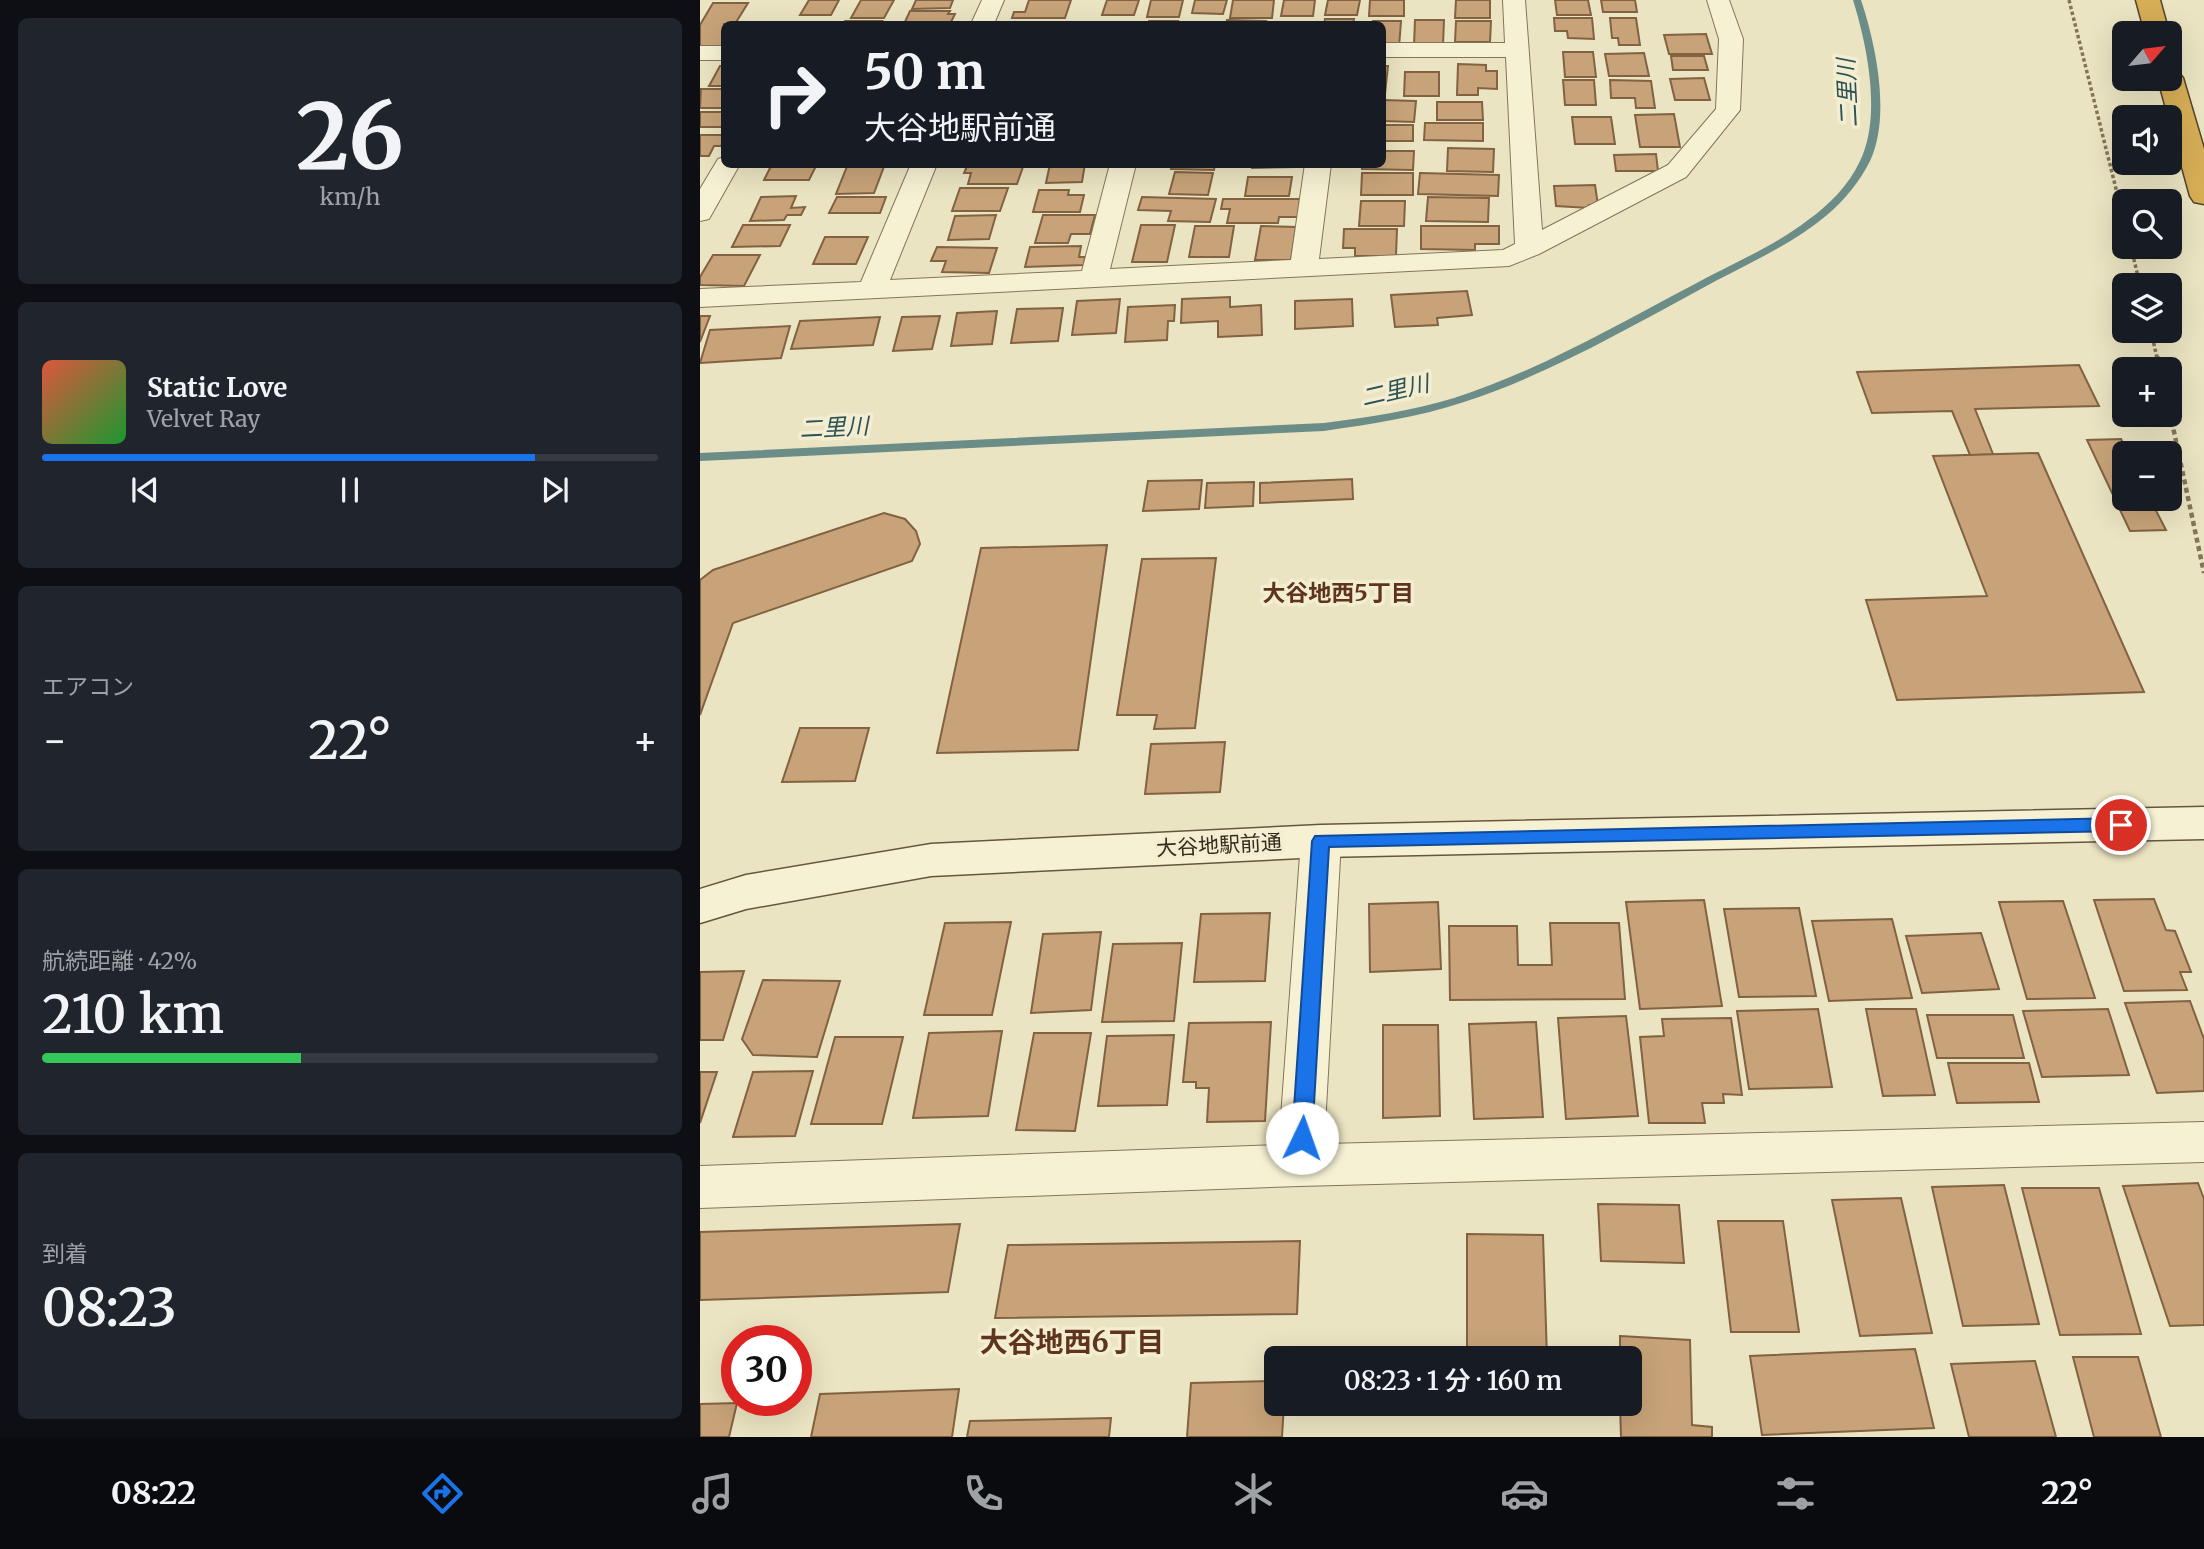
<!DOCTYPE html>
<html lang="ja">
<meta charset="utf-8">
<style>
:root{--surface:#171b24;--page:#20242c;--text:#f1f3f6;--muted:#9ea1a6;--line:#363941;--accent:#1a73e8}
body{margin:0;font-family:Merriweather,"Noto Sans JP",serif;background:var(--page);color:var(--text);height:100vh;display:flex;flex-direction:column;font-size:26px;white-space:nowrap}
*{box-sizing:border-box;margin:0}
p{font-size:23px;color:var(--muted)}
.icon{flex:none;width:38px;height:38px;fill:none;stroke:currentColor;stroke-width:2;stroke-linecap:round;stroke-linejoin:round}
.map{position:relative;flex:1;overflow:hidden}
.details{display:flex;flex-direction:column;gap:18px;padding:18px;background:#0d0f14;width:700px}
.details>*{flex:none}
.guide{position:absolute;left:21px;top:21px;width:665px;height:147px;border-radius:10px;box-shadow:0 7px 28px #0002;background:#171b24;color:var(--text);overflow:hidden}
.needle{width:46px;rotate:62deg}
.buttons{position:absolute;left:1412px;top:21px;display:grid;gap:14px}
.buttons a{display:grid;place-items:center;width:70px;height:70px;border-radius:10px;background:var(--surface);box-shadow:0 7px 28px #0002;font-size:35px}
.speed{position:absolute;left:21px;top:1325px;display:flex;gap:14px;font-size:35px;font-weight:700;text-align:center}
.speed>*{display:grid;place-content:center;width:91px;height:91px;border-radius:50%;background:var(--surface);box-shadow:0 7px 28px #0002;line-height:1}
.speed .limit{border:10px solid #d22;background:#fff;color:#111}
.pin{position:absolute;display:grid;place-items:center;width:60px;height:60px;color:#fff;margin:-30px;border:4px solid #fff;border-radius:50%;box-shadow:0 2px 7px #0007}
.me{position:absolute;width:77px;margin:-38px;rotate:3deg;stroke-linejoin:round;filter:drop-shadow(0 0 5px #0008)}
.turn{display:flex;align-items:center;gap:24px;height:147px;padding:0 28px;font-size:32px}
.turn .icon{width:91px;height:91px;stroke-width:2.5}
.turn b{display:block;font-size:49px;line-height:60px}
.big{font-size:52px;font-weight:600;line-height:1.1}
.details .tile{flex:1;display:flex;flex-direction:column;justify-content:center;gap:10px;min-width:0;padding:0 24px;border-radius:10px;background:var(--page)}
.details .dial{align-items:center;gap:0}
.dial b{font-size:91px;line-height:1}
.song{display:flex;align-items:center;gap:21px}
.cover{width:84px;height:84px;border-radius:10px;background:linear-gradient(135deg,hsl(10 70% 55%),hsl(130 70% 35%))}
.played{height:7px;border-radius:4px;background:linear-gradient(90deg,var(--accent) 80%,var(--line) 80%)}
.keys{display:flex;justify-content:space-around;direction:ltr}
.heat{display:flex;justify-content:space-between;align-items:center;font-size:38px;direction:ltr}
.charge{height:10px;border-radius:5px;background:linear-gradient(90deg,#34c759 42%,var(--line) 0)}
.trip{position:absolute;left:564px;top:1346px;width:378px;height:70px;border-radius:10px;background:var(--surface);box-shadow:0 7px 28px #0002;font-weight:600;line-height:70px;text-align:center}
.tabs{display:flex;height:112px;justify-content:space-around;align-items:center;background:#090b0e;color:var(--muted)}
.tabs .icon{width:49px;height:49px}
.tabs .current{color:var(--accent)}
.tabs b{font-size:32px;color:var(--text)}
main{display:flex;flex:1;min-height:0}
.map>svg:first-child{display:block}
</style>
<main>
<section class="details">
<div class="tile dial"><b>26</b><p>km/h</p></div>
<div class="tile">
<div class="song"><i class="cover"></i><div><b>Static Love</b><p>Velvet Ray</p></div></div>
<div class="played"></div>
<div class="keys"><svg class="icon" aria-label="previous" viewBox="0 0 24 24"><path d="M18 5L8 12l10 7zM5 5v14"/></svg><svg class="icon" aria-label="pause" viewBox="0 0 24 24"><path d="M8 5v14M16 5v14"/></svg><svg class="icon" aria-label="next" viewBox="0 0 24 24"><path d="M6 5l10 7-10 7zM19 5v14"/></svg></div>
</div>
<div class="tile"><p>エアコン</p>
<div class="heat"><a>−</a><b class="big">22°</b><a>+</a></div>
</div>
<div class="tile"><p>航続距離 · 42%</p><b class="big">210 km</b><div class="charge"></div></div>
<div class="tile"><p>到着</p><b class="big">08:23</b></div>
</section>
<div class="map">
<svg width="1504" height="1437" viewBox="0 0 1504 1437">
<rect width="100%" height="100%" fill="#ebe4c2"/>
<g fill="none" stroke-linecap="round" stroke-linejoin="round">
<path fill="#6c8c87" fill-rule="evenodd" d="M1153 0H1161C1176 45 1191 116 1170 161 1160 181 1144 201 1127 215 1089 247 1042 266 999 290 923 331 847 375 764 402 719 417 671 424 624 431L0 461V453L624 423C668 417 712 411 754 398 838 371 915 326 993 285 1031 264 1073 247 1108 220 1129 205 1149 185 1160 161 1182 116 1167 45 1153 0Z"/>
</g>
<path fill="#c8a379" stroke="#826241" stroke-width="2" d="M109 0H139L131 15H100Z
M161 0H194L184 18H151Z
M216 0H253L250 8 212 9Z
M329 0H371L365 18H312L314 12H325Z
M407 0H439L434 15H402Z
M451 0H483L479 17H447Z
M495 0H527L523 14 492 13Z
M533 0H574L572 18H530Z
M584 0H615L613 16H581Z
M628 0H660L657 15H625Z
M670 0H704V16H669Z
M756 0H790V18H755Z
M855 0H888L891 15H857Z
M901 0H935L937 12H903Z
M13 3H48L35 24H24L22 46H0V25Z
M210 11H250L248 14H255L250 24H204Z
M854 18H892L894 39 868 38 867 31H855Z
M910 18H936L940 45H919L918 38H912Z
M625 19H654L653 24H624Z
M527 20 566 21 565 24H526Z
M715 20H744L743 45H714Z
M145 21H182L180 24H143Z
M449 21H478L477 24H448Z
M673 21H701L699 47H682V24H672Z
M756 21H791L790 42H755Z
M1006 34 1012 54H969L964 35Z
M863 52H893L896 77H865Z
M944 53 949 76H909L905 54Z
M971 56H1004L1008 70H973Z
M758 64 786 65V71H797V89L778 88V95H757Z
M20 66H24V86H9Z
M682 66H688L685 94H682Z
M705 72H739V96H704Z
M1004 78 1010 100H975L970 79Z
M863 80H894L896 105H865Z
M910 80 951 81 955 108H936L935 98H911Z
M1 89H24V108H0Z
M682 100 716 101 714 122 682 121Z
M737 102H782L783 120H737Z
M0 112H24L23 127H0Z
M974 114 980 147H940L935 115Z
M872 117H911L915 144H875Z
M725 123H783V141L724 140Z
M682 125H713V141H682Z
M0 135H24V140L21 146H14L9 156H0Z
M748 148 794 149 793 172 747 171Z
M682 151H714L713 170 662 169V164H682Z
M956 154 958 171H916L914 155Z
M72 164H117L109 180H64Z
M148 164H185L174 193 136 194Z
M268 164H324L317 184H268L271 173H264Z
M350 164H385L382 182 346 183Z
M473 164H515L514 170 471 169Z
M552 164H596V167L552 168Z
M475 172 513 173 508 195 469 194Z
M662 173H713V195H661Z
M720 173 799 175 798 196 718 194Z
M548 177H592L589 196H545Z
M895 185 898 205H889V208L856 206 854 186Z
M260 188H308L300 211H252Z
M339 190H369L368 195H384L380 212H333Z
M96 196 91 208 105 207 101 215H87L84 220 50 221 61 197Z
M137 197H186L180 213H129Z
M442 197 516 199 510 222 468 221 471 211 438 210Z
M728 197 789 198 788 222 726 221Z
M523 199H600L598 217H579L578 223H527L530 209H521Z
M661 201H705L704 226H659Z
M296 215 289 239 248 240 255 216Z
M343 215H395L390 234H371L368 243H335Z
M43 225H90L80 246 32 247Z
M441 225H475L467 262H432Z
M495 226H534L529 257H489Z
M561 226 596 227 591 260H555Z
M721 226H799V244H775V250L721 249Z
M644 229H697L696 256H655V248H643Z
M125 237H168L156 264H113Z
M381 246 379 257H385L384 265 325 267 330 247Z
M237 247 297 248 289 273 242 272 246 261H231Z
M13 255H60L44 286 0 285V277Z
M767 291 772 315 737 318 738 325 695 327 691 295Z
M530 297V307L561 305 562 335 518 337V321L481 323 482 299Z
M420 299 416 333 372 335 377 301Z
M652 299 653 326 595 329V301Z
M475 305 474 321H468L467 340 425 342 428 307Z
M363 308 358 341 311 343 317 309Z
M297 311 292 344 251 346 257 313Z
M0 316H10L0 342Z
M240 316 232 349 193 351 202 317Z
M180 317 173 345 91 349 100 321Z
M90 326 81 358 0 363 10 330Z
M1379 365 1399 406 1275 409 1293 454 1270 455 1252 411 1172 413 1157 372Z
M1421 439 1428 453H1424V499H1450L1466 530 1430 531 1387 440Z
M1338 453 1444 692 1197 700 1166 600 1287 596 1233 456Z
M652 479 653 499 560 503V483Z
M502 480 499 509 443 511 448 481Z
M554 482 553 506 505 508 507 483Z
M184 513 205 519 216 531 220 544 212 561 33 623 0 715V580L13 570Z
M407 545 378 750 237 753 281 548Z
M516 558 495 728 454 729 457 715H417L442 559Z
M100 728H169L155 781 82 782Z
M525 742 520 792 445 794 451 744Z
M1454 899 1466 930 1475 931 1491 972H1480L1487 990 1424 991 1394 900Z
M1004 900 1022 1006 940 1009 926 902Z
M1363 901 1395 998 1327 999 1299 902Z
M738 902 741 969 670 972 669 904Z
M1099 908 1116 996 1039 997 1024 909Z
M570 913 565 981 494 982 501 914Z
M1192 919 1212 998 1129 1001 1112 921Z
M311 922 292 1015H224L245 923Z
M850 923H919L925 999 750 1000 749 926H817L818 965H852Z
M401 932 391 1010 331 1013 343 934Z
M1281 933 1299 989 1222 993 1206 936Z
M482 943 474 1021 402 1022 413 944Z
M44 971 23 1040H0V972Z
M63 980 140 981 117 1057 53 1055 42 1039Z
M1490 1001 1504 1039V1091L1457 1093 1425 1003Z
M1118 1009 1132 1087 1049 1089 1037 1011Z
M1166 1009H1216L1235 1095 1183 1096Z
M1408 1009 1429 1075 1342 1077 1323 1011Z
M1227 1015H1313L1324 1058H1237Z
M926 1016 938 1116 866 1119 858 1018Z
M1031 1018 1042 1095 1023 1094 1024 1103H1002L1005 1123H949L940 1037 964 1036 962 1019Z
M571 1022 565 1121 507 1122 509 1088H496V1082H483L489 1023Z
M836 1022 843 1117 774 1119 769 1024Z
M683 1025H738L740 1116 683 1118Z
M302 1031 288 1116 213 1118 229 1033Z
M334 1033H391L375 1131 316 1130Z
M474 1035 467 1105 398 1106 407 1036Z
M135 1037H203L182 1124H111Z
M1248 1063H1329L1339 1102 1257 1103Z
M113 1071 95 1136 33 1137 53 1072Z
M0 1072H17L0 1123Z
M1498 1183 1504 1199V1325L1470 1326 1423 1186Z
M1304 1185 1339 1324 1263 1326 1232 1187Z
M1322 1188H1399L1441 1334 1360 1335Z
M1201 1198 1232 1333 1160 1336 1132 1200Z
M898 1204 979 1205 984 1263 901 1261Z
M1018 1221H1083L1099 1332H1031Z
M260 1224 248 1292 0 1300V1232Z
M767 1234 843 1235 847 1358H767Z
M600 1241 597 1314 295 1318 308 1245Z
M920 1336 990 1340 992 1425 1012 1427V1437H921L920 1404H929V1358H920Z
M1215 1349 1234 1428 1062 1435 1050 1356Z
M1373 1357H1438L1461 1437H1394Z
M1335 1361 1356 1437H1269L1251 1364Z
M576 1381V1404H584L582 1437H487L491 1383Z
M259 1389 252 1437H111L120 1394Z
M37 1403 29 1437H0V1404Z
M411 1418 409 1437H267L270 1421Z"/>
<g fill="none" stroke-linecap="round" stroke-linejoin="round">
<defs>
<path id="street" d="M282 0H304L294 24H271Z
M803 0H825L842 230 968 165 1016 109 1019 39 1007 0H1029L1043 39 1040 110 986 177 839 254 809 266 0 307V289L161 282 211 164H237L190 280 382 271 410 164H436L410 269 591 260 605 164H631L619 259 803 250 815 244 806 57H682V43H805Z
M0 46H24V60H0Z
M24 157V164H40L9 219 0 221V189L18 159Z
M621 826 635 830 641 841 624 1144 1504 1122V1162L600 1186 0 1208V1166L579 1145 601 841 607 830Z"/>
<path id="secondary" d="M1504 807V839L621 857 231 876 46 909 0 923V889L46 875 231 844 621 825Z"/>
<path id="highway" d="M1436 0H1460L1469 33H1445Z
M1470 70 1479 73 1483 78 1504 149V204L1494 202 1490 196 1458 79H1470Z"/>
</defs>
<use href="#street" stroke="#84755a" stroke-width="2"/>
<use href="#secondary" stroke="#66563d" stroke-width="3"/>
<use href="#highway" stroke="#52432e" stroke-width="3"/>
<path stroke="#84755a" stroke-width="3.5" stroke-dasharray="3.5 2.5" stroke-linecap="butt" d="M1369 0 1424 221
M1431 247 1440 285
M1451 331 1457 358"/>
<path stroke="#84755a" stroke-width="4.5" stroke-dasharray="5 3.5" stroke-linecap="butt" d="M1457 356 1460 369
M1470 413 1504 573"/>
<use href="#street" fill="#f7f1d4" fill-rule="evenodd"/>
<use href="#secondary" fill="#f7f1d4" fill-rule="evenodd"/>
<use href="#highway" fill="#d7ae56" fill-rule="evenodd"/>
</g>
<path fill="#1a73e8" stroke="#114b97" stroke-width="2" d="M1421 818 1427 820 1430 825 1427 829 1421 831 629 847 612 1138 609 1144 602 1147 595 1144 592 1138 612 841 615 836Z"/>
<g text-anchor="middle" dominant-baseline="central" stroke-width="7" stroke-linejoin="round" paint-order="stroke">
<g font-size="21" fill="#352b1e" stroke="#f3edd1">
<text transform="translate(519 845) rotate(-3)">大谷地駅前通</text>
</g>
<g font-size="23" font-style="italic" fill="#2d5254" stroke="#f3edd1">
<text transform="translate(1147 93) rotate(-93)">二里川</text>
<text transform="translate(695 390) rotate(-13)">二里川</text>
<text transform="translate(134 427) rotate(-3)">二里川</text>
</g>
<g font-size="23" font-weight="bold" fill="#5f341f" stroke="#f3edd1">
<text x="638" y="592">大谷地西5丁目</text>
</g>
<g font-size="28" font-weight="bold" fill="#5f341f" stroke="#f3edd1">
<text x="372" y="1342">大谷地西6丁目</text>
</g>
</g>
</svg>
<div class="buttons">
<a><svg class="needle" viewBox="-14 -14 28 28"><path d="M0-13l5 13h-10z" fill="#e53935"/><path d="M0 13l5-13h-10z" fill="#9ea1a6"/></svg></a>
<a><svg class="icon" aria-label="sound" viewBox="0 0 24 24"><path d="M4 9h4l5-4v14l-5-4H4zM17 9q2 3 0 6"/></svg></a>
<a><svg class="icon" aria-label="search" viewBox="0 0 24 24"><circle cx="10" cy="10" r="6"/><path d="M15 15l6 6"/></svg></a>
<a><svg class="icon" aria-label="layers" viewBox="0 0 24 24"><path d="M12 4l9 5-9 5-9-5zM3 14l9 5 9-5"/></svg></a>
<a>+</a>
<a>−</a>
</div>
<div class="speed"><div class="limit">30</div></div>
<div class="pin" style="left:1421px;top:825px;background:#d93025"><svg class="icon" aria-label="arrive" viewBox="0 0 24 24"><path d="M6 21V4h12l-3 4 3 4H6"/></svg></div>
<svg class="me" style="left:602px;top:1138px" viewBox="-20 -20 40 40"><circle r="19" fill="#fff"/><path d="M0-13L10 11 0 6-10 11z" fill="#1a73e8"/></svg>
<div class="trip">08:23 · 1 分 · 160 m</div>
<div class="guide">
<div class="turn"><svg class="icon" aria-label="right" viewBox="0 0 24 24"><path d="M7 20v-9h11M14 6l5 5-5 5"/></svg><div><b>50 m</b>大谷地駅前通</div></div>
</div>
</div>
</main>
<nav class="tabs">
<b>08:22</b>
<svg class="icon current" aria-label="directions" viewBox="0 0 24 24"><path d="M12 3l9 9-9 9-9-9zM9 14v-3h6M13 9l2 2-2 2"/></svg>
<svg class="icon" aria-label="music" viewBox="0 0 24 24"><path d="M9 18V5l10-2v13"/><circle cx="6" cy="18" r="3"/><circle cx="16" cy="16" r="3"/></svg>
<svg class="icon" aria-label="phone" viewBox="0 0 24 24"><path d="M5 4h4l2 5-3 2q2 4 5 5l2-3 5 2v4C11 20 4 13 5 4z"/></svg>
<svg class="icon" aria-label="climate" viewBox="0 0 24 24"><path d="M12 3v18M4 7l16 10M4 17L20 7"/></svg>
<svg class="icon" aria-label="car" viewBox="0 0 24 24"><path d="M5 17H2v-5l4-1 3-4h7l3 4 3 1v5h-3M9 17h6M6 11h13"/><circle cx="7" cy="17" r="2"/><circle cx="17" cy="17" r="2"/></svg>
<svg class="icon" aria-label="filters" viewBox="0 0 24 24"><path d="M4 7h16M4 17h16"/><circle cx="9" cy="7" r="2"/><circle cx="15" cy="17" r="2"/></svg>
<b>22°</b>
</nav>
